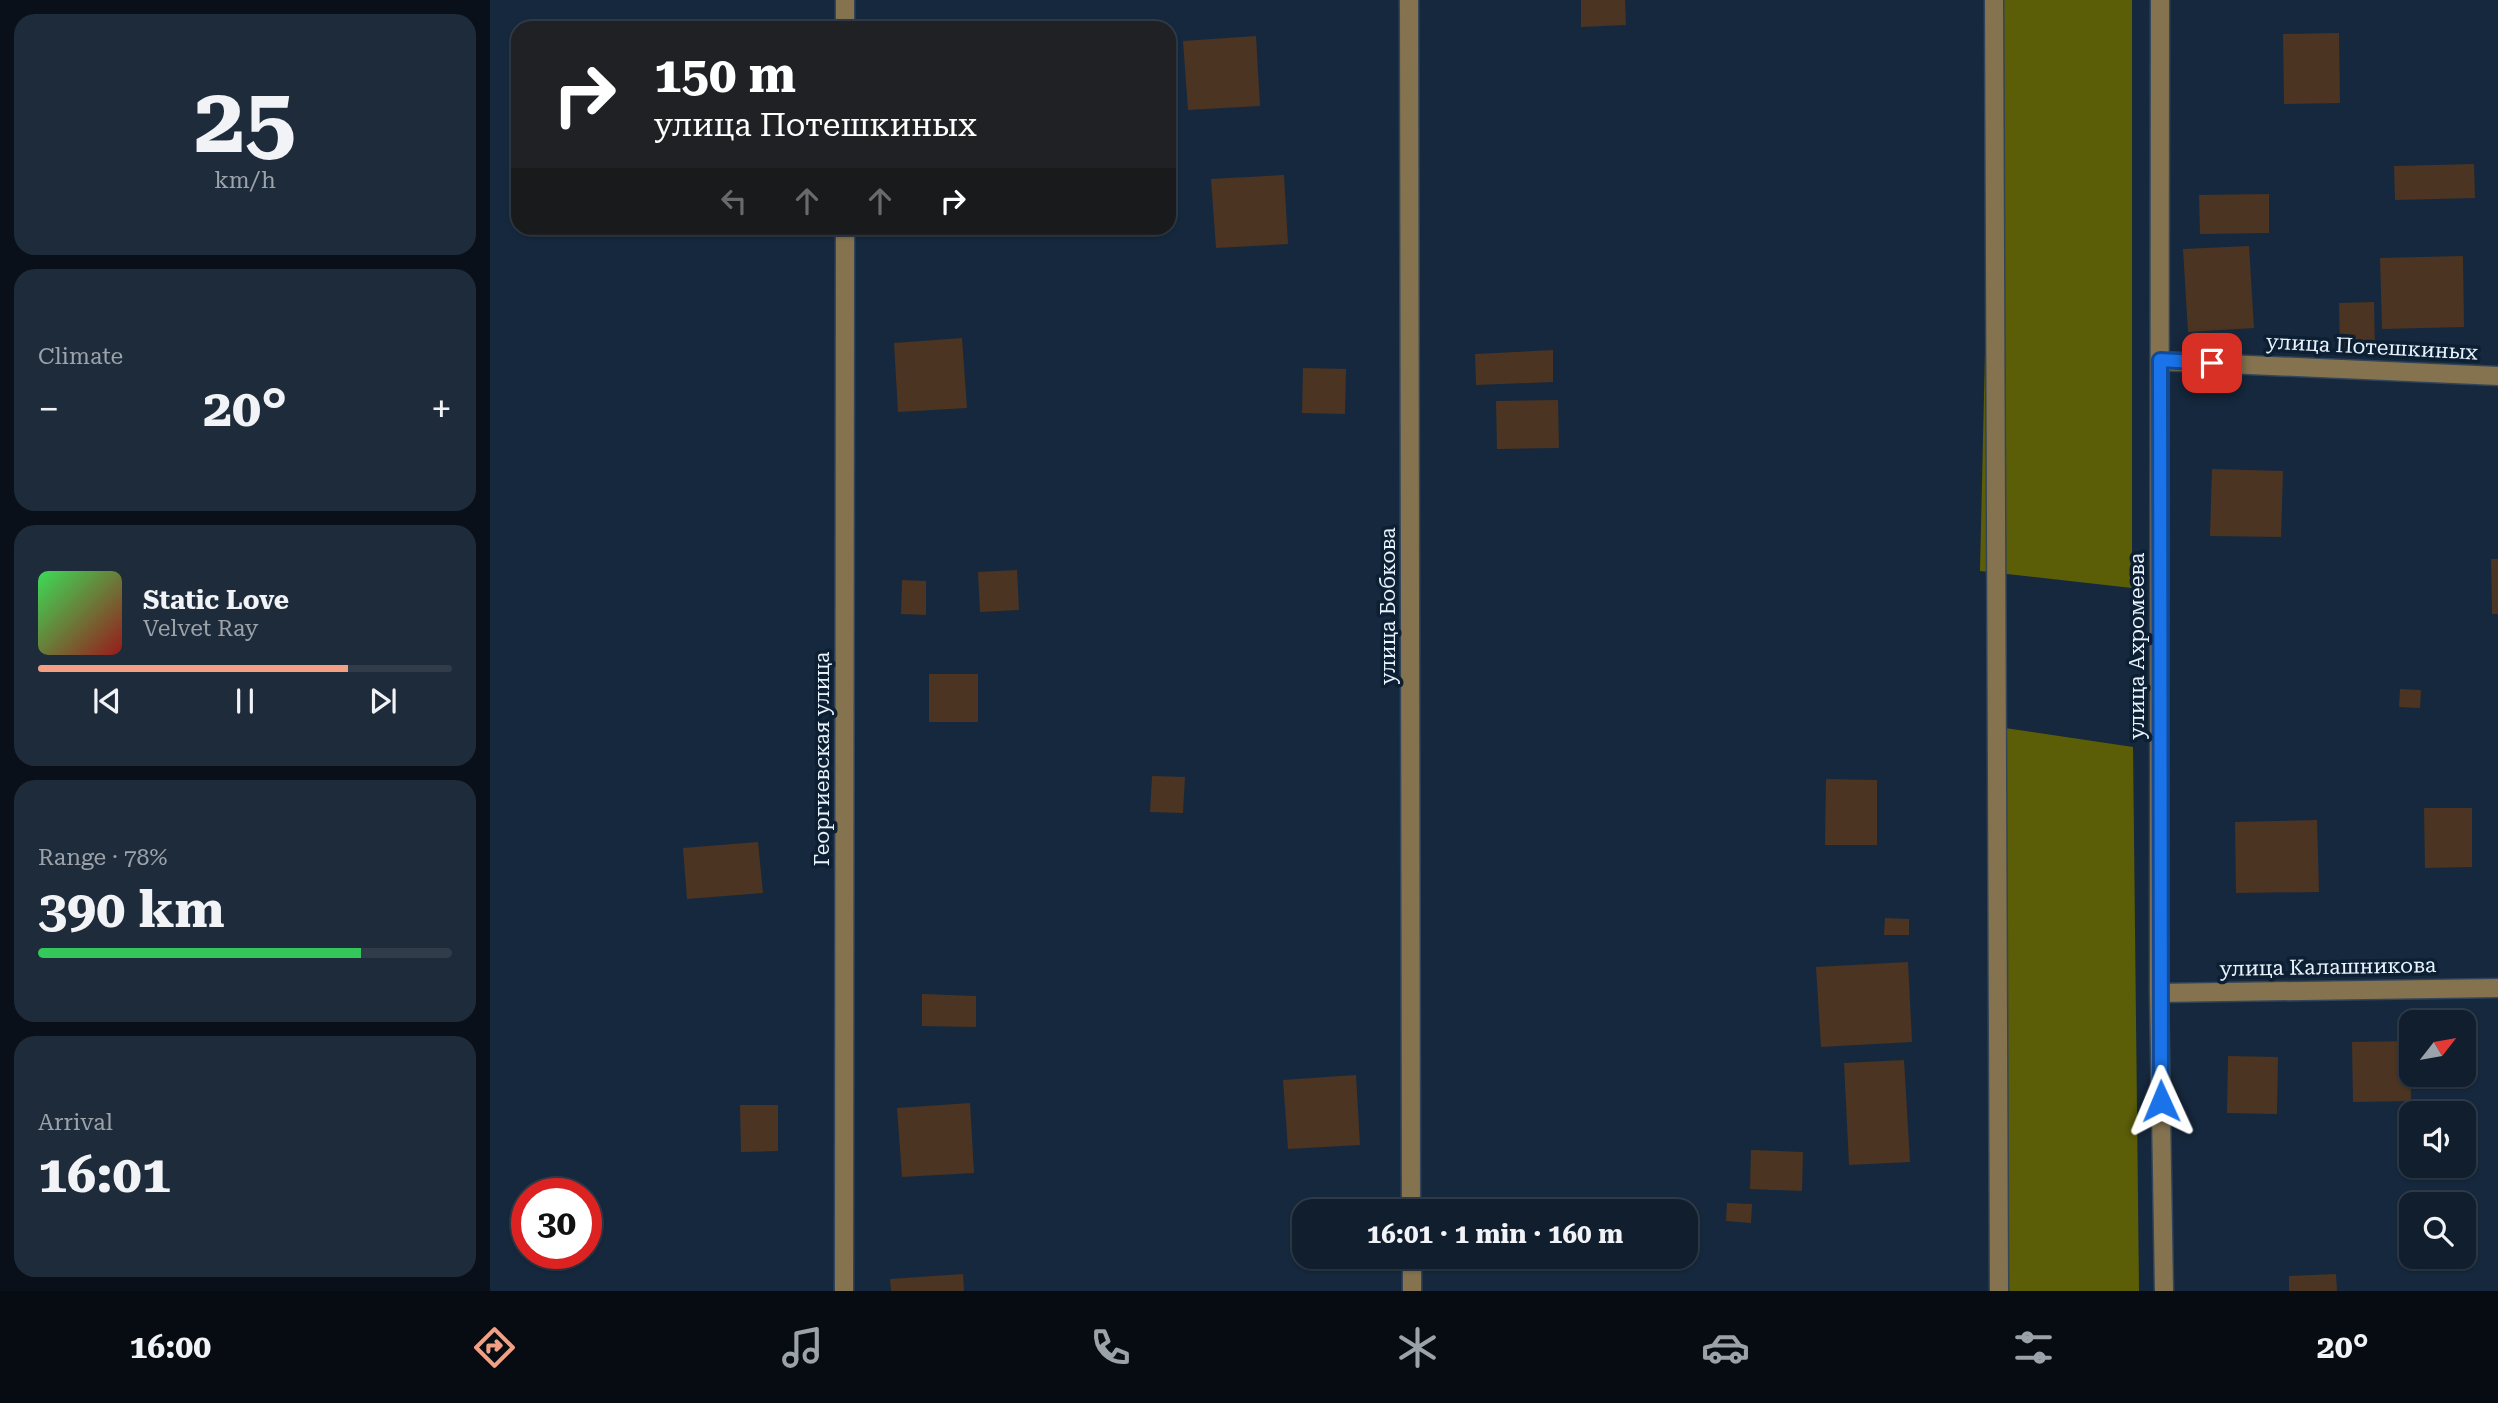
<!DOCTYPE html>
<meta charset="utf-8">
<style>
:root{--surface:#101e2e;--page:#1e2b3a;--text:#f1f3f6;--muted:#9ca2aa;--line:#303c4a;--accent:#f39f84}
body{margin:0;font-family:"Roboto Serif",serif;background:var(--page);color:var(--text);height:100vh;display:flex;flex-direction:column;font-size:26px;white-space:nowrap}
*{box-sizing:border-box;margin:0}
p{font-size:23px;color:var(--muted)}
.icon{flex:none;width:38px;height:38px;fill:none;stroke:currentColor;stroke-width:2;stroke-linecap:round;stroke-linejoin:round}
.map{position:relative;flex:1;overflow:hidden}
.panel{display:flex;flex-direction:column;gap:14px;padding:14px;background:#091019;width:490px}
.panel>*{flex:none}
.hud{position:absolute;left:21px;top:21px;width:665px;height:214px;border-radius:21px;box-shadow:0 2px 5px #0004,0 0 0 2px var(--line);background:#202124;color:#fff;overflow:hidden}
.needle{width:46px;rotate:59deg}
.fabs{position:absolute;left:1909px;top:1010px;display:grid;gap:14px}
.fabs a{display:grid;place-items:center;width:77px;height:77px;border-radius:14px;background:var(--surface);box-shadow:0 2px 5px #0004,0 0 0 2px var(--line);font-size:35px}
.speed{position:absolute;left:21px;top:1178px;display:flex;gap:14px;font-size:35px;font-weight:700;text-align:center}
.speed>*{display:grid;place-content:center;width:91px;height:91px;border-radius:50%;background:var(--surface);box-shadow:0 2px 5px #0004,0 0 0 2px var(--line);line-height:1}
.speed .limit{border:10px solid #d22;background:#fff;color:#111}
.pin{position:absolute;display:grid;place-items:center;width:60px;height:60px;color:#fff;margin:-30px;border-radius:14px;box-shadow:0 4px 10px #0006}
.me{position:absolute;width:77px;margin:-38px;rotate:359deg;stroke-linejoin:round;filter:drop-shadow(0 0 5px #0008)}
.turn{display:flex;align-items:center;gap:24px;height:147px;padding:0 28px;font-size:32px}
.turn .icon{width:91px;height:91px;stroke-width:2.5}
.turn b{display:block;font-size:49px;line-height:60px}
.lanes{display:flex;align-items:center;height:66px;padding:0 28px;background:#0003;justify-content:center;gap:35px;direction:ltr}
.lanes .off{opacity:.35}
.big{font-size:52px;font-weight:700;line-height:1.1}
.panel .widget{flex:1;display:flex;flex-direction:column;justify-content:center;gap:10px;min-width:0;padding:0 24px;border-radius:21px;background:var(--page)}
.panel .dial{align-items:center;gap:0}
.dial b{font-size:91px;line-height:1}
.song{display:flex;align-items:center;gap:21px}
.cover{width:84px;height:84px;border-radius:10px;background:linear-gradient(135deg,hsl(130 70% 55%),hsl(0 70% 35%))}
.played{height:7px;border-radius:4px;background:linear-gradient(90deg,var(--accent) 75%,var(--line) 75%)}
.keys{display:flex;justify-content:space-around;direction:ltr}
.heat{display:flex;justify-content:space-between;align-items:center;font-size:38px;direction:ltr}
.charge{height:10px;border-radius:5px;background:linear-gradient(90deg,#34c759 78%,var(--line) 0)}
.trip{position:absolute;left:802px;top:1199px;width:406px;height:70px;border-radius:21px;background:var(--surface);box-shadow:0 2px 5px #0004,0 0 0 2px var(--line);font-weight:700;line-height:70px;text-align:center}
.tabs{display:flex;height:112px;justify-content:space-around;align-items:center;background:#060c12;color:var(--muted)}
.tabs .icon{width:49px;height:49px}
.tabs .on{color:var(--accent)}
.tabs b{font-size:32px;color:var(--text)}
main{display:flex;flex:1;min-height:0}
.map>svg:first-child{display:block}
</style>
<main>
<section class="panel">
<div class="widget dial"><b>25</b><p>km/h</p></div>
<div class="widget"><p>Climate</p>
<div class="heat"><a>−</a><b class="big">20°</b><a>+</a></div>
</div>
<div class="widget">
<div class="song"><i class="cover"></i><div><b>Static Love</b><p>Velvet Ray</p></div></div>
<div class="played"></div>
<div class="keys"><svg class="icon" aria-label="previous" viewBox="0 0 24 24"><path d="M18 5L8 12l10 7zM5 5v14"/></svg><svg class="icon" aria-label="pause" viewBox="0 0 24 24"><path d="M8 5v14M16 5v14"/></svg><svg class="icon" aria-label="next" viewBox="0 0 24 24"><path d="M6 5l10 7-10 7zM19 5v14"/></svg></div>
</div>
<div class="widget"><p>Range · 78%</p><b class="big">390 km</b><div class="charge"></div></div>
<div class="widget"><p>Arrival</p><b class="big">16:01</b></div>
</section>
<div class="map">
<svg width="2008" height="1291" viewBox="0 0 2008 1291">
<rect width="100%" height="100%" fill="#16283d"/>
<path fill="#5c5e07" d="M1503 0H1642V588L1490 571Z
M1501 726 1643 747 1649 1291H1512Z"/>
<path fill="#4b3422" d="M1091 0H1135L1136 25 1091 27Z
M1849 33 1850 103 1794 104 1793 34Z
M766 36 770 106 698 110 693 41Z
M1984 164 1985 198 1905 200 1904 166Z
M794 175 798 244 726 248 721 179Z
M1779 194V233L1710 234 1709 195Z
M1759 246 1764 328 1698 332 1693 249Z
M1973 256 1974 327 1892 329 1890 258Z
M1884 302 1885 352 1850 353 1849 303Z
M472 338 477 408 408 412 404 343Z
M1063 350V382L986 385 985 354Z
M813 368 856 369 855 414 812 413Z
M1068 400 1069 448 1007 449 1006 401Z
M1722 469 1793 471 1791 537 1720 536Z
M2001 559H2008V614H2002Z
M527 570 529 610 490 612 488 572Z
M412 580 436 581V615L411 614Z
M439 674H488V722H439Z
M1910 689 1931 690 1930 708 1909 707Z
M662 776 695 777 693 813 660 812Z
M1336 779 1387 780V845H1335Z
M1934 808H1982V867L1935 868Z
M1827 820 1829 892 1746 893 1745 822Z
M268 842 273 893 197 899 193 848Z
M1395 918 1419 919V935H1394Z
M1418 962 1422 1042 1331 1047 1326 967Z
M432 994 486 996V1027L432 1026Z
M1920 1041 1921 1101 1863 1102 1862 1042Z
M1738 1056 1788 1057 1787 1114 1737 1113Z
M1414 1060 1420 1162 1359 1165 1354 1063Z
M866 1075 870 1145 798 1149 793 1080Z
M480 1103 484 1173 412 1177 407 1108Z
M250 1105H288V1151L251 1152Z
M1261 1150 1313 1152 1312 1191 1260 1189Z
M1237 1203 1262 1204 1261 1223 1236 1221Z
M976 1207 1031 1208V1211H976Z
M976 1256H1031L1030 1267 976 1266Z
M473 1274 474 1291H401L400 1279Z
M1846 1274 1847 1291H1799V1276Z"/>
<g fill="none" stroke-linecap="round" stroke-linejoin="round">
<defs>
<path id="minor" d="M919 0 921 1211
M1504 0 1509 1291
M1670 0 1669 993 1674 1291
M355 28V0
M1670 361 2008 376
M1669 993 2008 988
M922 1256V1291
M354 1291 355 228"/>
</defs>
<use href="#minor" stroke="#334458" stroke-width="21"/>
<use href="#minor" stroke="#85734f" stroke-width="18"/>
</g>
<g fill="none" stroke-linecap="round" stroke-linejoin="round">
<defs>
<path id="route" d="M1671 1101 1670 360 1722 363"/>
</defs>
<use href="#route" stroke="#114b97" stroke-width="18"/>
<use href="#route" stroke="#1a73e8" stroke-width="12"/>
</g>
<g text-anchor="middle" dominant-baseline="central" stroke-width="7" stroke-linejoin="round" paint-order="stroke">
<g font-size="21" fill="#e8f2fd" stroke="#0d1f32">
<text transform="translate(1882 347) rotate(3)">улица Потешкиных</text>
<text transform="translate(898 606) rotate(-90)">улица Бобкова</text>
<text transform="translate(1647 646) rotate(-90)">улица Ахромеева</text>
<text transform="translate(332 759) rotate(-90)">Георгиевская улица</text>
<text transform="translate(1838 967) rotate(-1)">улица Калашникова</text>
</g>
</g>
</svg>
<div class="fabs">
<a><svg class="needle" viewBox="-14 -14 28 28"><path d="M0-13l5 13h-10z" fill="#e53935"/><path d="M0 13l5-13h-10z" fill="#9ca2aa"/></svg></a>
<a><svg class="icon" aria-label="sound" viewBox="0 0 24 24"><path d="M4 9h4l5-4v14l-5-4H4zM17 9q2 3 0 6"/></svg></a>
<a><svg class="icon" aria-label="search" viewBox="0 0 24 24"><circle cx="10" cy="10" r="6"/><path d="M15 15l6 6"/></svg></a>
</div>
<div class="speed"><div class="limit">30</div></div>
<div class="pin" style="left:1722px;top:363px;background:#d93025"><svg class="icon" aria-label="arrive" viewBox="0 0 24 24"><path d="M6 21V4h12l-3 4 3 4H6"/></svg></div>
<svg class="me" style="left:1671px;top:1101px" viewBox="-20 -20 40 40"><path d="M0-17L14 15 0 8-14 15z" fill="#1a73e8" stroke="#fff" stroke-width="4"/></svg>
<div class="trip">16:01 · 1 min · 160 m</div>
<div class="hud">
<div class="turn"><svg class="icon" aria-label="right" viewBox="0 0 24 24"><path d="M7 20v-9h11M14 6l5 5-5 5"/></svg><div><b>150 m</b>улица Потешкиных</div></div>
<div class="lanes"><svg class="icon off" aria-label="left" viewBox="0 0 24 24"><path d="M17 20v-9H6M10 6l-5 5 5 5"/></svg><svg class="icon off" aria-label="ahead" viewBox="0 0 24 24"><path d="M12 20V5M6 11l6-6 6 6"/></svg><svg class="icon off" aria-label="ahead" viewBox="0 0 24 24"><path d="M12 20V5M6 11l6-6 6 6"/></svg><svg class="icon" aria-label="right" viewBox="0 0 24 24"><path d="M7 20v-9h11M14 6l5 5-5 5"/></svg></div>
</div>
</div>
</main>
<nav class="tabs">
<b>16:00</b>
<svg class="icon on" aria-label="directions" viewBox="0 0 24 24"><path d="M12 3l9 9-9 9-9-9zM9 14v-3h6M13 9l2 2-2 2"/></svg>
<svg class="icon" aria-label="music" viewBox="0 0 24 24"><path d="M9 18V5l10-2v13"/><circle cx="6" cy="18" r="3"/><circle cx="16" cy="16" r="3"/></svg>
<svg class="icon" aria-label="phone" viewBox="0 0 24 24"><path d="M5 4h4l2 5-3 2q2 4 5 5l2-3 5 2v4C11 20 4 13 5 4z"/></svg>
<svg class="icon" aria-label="climate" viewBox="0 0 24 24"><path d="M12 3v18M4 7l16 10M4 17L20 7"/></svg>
<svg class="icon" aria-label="car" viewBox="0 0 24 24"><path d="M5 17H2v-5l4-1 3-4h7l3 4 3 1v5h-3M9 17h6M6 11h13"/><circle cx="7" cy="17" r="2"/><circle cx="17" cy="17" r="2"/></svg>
<svg class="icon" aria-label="filters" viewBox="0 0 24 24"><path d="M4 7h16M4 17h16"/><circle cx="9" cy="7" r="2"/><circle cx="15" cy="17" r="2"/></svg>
<b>20°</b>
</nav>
